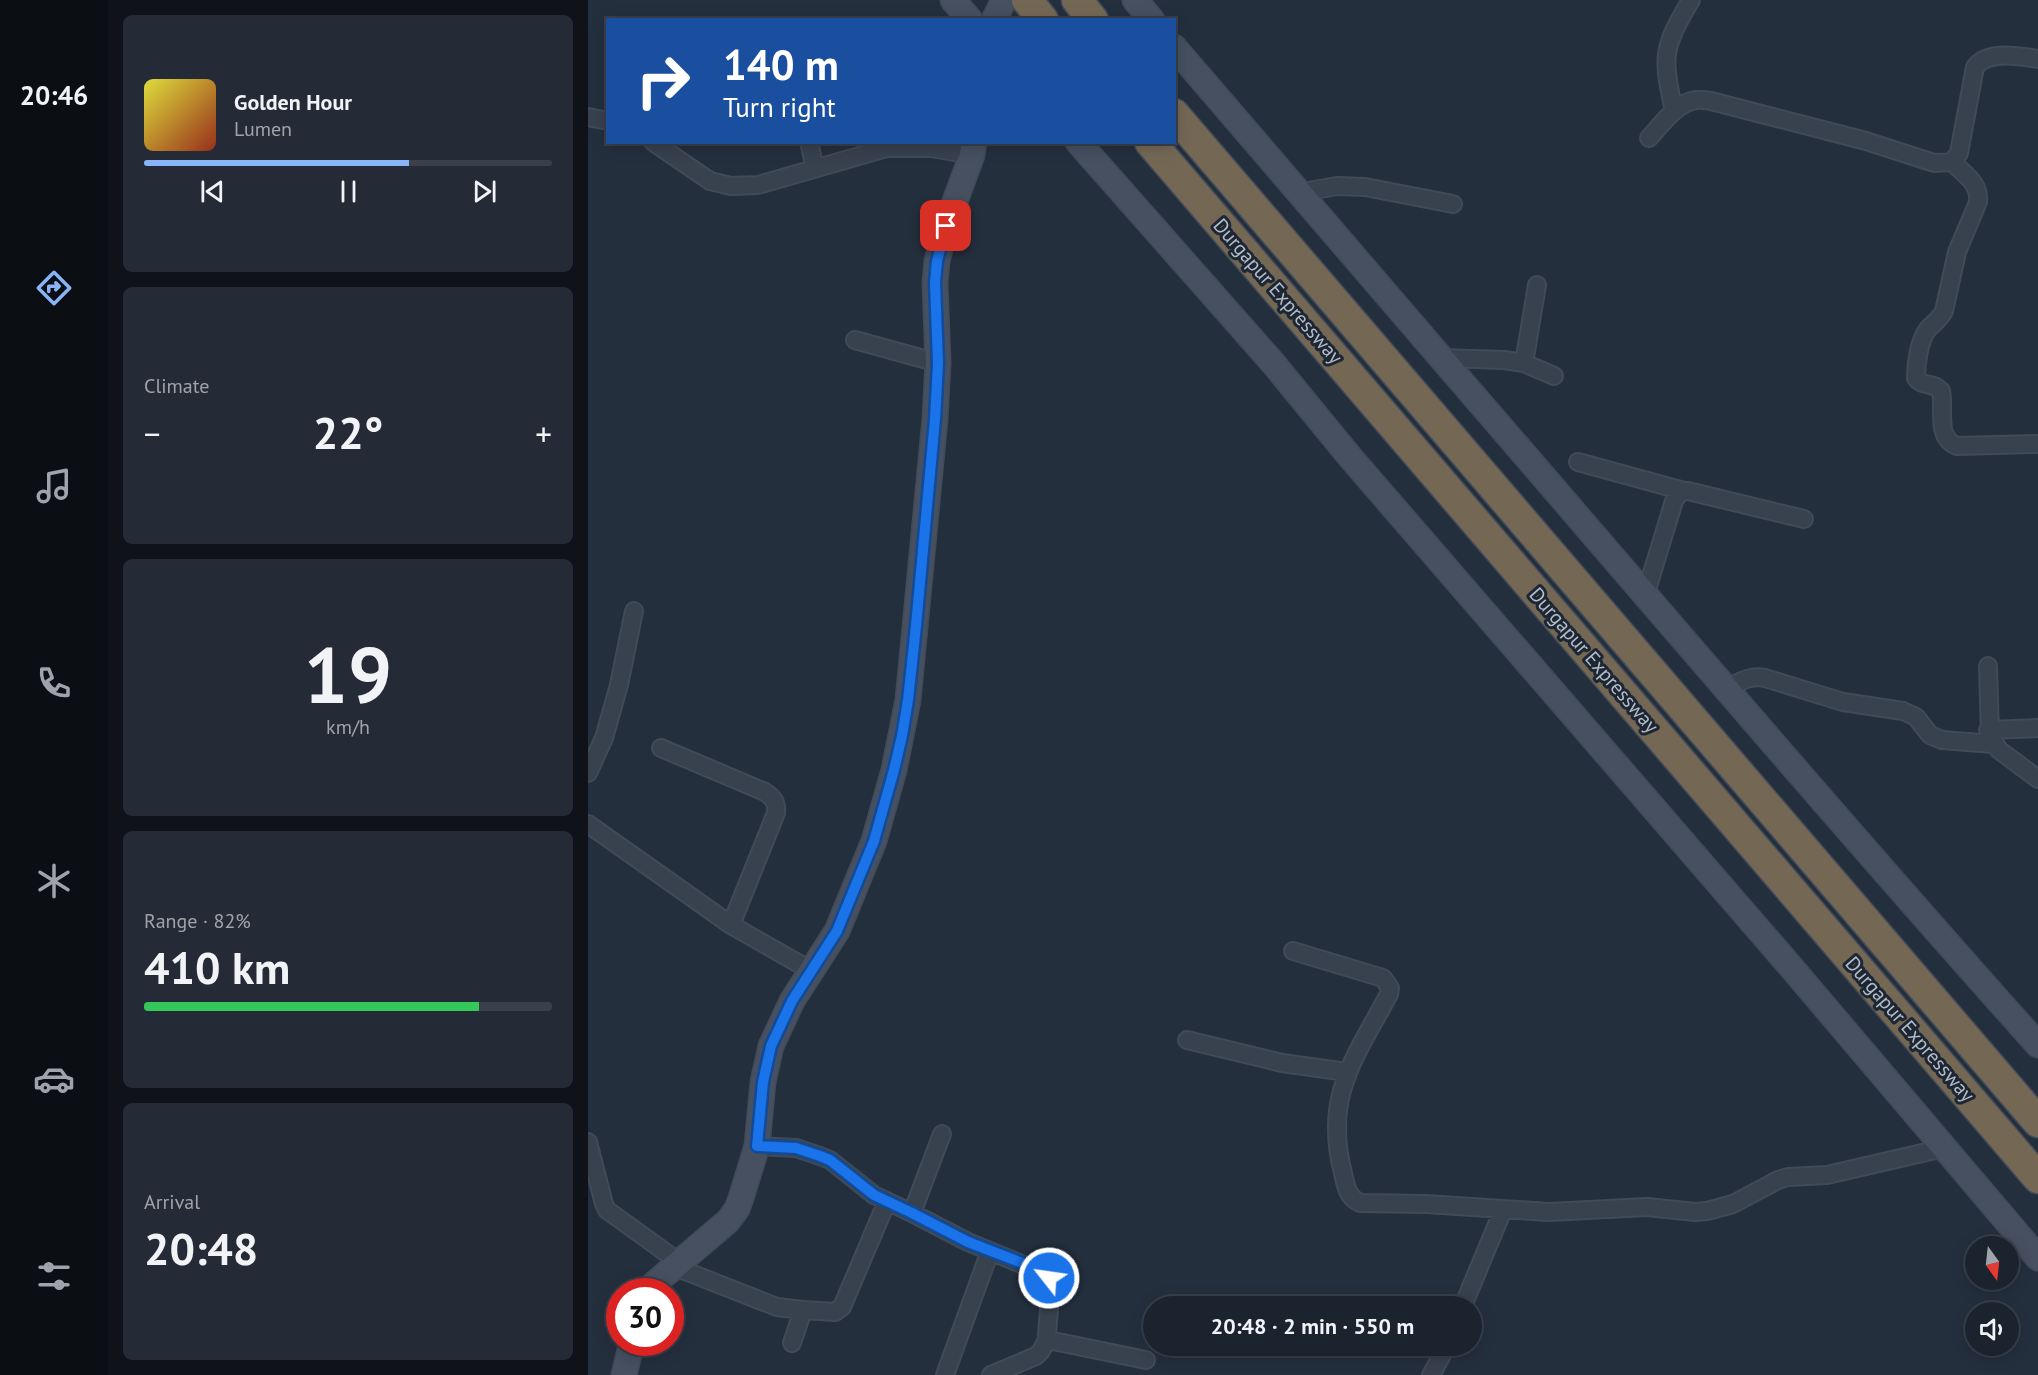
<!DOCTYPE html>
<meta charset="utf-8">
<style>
:root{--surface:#1b232e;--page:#242b36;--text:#f1f3f6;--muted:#a0a4aa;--line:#39404a;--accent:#8ab4f8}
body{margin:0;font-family:"PT Sans",sans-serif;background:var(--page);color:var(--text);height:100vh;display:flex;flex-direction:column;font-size:22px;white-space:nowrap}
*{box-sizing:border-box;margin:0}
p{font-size:20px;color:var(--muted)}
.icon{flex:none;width:33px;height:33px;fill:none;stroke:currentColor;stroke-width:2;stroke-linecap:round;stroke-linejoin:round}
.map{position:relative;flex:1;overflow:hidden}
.drawer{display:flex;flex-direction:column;gap:15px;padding:15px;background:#0f1319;width:480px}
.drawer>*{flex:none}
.hud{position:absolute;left:18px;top:18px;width:570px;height:126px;border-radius:0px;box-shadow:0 3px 15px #0003,0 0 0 2px var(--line);background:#1a4fa0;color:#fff;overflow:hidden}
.needle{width:39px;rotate:165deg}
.buttons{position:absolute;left:1377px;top:1236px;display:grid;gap:12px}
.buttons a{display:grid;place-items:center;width:54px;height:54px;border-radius:50%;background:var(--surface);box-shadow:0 3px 15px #0003,0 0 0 2px var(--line);font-size:30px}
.speed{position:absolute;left:18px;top:1278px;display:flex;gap:12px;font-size:30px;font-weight:700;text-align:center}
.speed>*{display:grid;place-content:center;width:78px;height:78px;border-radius:50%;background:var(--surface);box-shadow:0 3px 15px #0003,0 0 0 2px var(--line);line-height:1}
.speed .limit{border:9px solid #d22;background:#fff;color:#111}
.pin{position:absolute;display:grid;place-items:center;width:51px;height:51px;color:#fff;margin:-26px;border-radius:12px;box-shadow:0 3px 9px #0006}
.me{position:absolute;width:66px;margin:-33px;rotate:300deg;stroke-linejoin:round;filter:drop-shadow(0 0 4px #0008)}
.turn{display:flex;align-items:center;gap:21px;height:126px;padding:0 18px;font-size:27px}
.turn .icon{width:78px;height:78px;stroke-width:2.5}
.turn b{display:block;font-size:42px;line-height:51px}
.big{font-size:45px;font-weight:800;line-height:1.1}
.drawer .widget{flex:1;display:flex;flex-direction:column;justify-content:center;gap:9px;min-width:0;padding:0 21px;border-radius:9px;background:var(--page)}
.drawer .dial{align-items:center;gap:0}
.dial b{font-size:78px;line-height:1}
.song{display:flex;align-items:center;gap:18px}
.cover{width:72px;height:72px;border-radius:9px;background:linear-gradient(135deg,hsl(60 70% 55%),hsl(10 70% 35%))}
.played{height:6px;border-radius:3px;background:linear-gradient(90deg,var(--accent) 65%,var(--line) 65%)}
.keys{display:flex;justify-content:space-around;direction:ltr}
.heat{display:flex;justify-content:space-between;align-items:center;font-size:33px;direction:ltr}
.charge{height:9px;border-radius:4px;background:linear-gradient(90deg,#34c759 82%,var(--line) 0)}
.trip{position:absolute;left:555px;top:1296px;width:339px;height:60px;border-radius:30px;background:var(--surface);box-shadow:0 3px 15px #0003,0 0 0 2px var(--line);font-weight:800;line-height:60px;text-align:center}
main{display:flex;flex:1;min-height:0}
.dock{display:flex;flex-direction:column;width:108px;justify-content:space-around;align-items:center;background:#0b0e12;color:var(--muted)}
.dock .icon{width:42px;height:42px}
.dock .current{color:var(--accent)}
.dock b{font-size:27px;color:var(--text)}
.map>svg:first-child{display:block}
</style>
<main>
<nav class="dock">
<b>20:46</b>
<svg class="icon current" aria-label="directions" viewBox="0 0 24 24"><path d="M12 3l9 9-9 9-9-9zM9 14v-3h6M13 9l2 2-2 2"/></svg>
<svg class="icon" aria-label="music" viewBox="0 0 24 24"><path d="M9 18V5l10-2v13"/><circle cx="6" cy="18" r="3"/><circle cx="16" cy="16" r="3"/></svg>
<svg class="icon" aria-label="phone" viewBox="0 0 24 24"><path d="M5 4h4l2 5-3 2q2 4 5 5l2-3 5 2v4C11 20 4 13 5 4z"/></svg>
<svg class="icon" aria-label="climate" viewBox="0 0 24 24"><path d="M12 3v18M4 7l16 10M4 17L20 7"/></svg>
<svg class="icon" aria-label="car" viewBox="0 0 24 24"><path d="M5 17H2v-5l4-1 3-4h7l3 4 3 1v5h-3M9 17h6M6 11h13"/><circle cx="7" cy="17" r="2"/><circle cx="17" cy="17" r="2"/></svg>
<svg class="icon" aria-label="filters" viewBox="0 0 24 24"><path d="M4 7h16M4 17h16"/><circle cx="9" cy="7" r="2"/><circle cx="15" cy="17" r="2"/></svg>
</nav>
<section class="drawer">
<div class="widget">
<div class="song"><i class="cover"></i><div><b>Golden Hour</b><p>Lumen</p></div></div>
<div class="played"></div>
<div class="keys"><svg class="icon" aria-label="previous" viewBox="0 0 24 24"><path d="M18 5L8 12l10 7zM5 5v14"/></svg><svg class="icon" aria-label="pause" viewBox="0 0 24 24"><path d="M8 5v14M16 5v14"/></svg><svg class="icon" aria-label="next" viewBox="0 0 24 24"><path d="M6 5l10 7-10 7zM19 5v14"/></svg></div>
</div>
<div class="widget"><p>Climate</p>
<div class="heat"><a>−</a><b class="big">22°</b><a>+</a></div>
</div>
<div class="widget dial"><b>19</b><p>km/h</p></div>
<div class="widget"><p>Range · 82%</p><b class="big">410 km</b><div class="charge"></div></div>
<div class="widget"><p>Arrival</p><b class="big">20:48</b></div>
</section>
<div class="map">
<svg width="1450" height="1375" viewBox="0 0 1450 1375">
<rect width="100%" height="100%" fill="#242f3e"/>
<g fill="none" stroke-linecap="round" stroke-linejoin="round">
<defs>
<path id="street" d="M1086 111C1074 56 1074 49 1103 0
M0 117 20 121
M1061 138C1073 125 1088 103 1108 100 1113 99 1118 100 1123 101L1278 141 1346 163 1364 162 1371 153 1387 67C1400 50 1432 56 1450 59
M65 142 122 181 143 186 170 185 299 148H343L384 155
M221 142 227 168
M1364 162C1377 175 1392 183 1390 202L1369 252 1356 311C1352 319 1346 323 1340 329 1331 340 1328 364 1328 378 1334 387 1346 382 1353 391 1357 409 1347 438 1369 446L1450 444
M709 193 749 186 777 187 865 204
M267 340 350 363
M854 358 916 360 936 363 966 376
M936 363 949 285
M990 462 1096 491
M1057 596 1086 501 1092 492 1100 491 1216 519
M1400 666 1402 736 1411 750 1450 779
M1138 689C1152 682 1161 675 1177 678L1255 702 1315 711 1328 717 1342 735 1354 740 1405 744
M1400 730 1450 728
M73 748 177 792C186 798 189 803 188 813L143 925
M0 773 16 738 31 685 46 611
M0 824 143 925 222 970
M705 951 795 978 802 988 801 994C767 1058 735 1096 755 1173 758 1186 759 1197 772 1203L838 1204 961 1212 1059 1207 1107 1212 1119 1211 1145 1204 1190 1180 1200 1177 1239 1175 1356 1148
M599 1040 694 1063 759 1072
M0 1142 16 1204 19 1210 91 1262
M169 1146 208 1148 232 1156 242 1160 286 1195 324 1213 380 1242 455 1273 463 1283 459 1334 460 1338 465 1341 558 1360
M324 1213 354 1134
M87 1267 189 1307 215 1310
M875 1306 915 1210
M204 1343 215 1310 247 1312 254 1307 299 1201
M357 1375 402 1251
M403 1375 448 1356 453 1351 460 1338
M843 1375 859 1346"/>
<path id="secondary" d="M365 0 382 20
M547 0 564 20
M406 20 414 4
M586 47C675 152 765 255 854 359 1052 588 1248 819 1450 1045
M490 142 685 363 762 457 1203 967 1450 1258
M60 1292 66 1284 140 1221 149 1209 153 1198 169 1146 175 1082 183 1046 204 1001 249 931 286 841 306 770 320 700 347 419 350 363 347 283 349 261 358 226 384 155 386 142
M36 1375 44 1342"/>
<path id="highway" d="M439 0 455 20
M489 0 505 20
M586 114 1450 1122
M562 142 1450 1178"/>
</defs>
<use href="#street" stroke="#414a57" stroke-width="20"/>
<use href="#secondary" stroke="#414a57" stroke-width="27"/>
<use href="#highway" stroke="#434c59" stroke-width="33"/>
<use href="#street" stroke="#38414e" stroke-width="16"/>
<use href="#secondary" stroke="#465061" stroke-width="24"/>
<use href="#highway" stroke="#746855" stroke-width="30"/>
</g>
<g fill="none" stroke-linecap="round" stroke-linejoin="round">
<defs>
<path id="route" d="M358 226 349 261 347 282 350 363 347 419 328 626 320 700 314 736 306 770 286 841 249 931 204 1001 183 1046 175 1082 169 1146 208 1148 232 1156 242 1160 286 1195 324 1213 380 1242 447 1268 461 1278"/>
</defs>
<use href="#route" stroke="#114b97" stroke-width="15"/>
<use href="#route" stroke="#1a73e8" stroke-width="10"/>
</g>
<g text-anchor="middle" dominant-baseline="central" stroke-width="6" stroke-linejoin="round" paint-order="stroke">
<g font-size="20" fill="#b4bcc9" stroke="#1d2633">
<text transform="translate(690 291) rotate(49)">Durgapur Expressway</text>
<text transform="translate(1006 660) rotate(49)">Durgapur Expressway</text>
<text transform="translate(1322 1029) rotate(49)">Durgapur Expressway</text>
</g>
</g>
</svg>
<div class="buttons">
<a><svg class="needle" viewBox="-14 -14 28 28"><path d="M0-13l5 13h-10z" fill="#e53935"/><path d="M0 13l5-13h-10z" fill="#a0a4aa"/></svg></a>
<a><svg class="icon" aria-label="sound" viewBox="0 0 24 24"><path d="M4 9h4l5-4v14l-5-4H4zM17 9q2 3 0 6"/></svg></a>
</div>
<div class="speed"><div class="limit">30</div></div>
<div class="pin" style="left:358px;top:226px;background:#d93025"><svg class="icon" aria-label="arrive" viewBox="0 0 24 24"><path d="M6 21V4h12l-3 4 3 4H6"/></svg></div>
<svg class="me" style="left:461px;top:1278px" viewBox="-20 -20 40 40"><circle r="17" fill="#1a73e8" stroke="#fff" stroke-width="3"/><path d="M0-11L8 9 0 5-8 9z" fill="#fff"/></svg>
<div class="trip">20:48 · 2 min · 550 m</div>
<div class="hud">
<div class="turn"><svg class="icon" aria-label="right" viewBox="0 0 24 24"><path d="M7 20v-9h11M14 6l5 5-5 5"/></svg><div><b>140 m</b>Turn right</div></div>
</div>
</div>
</main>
